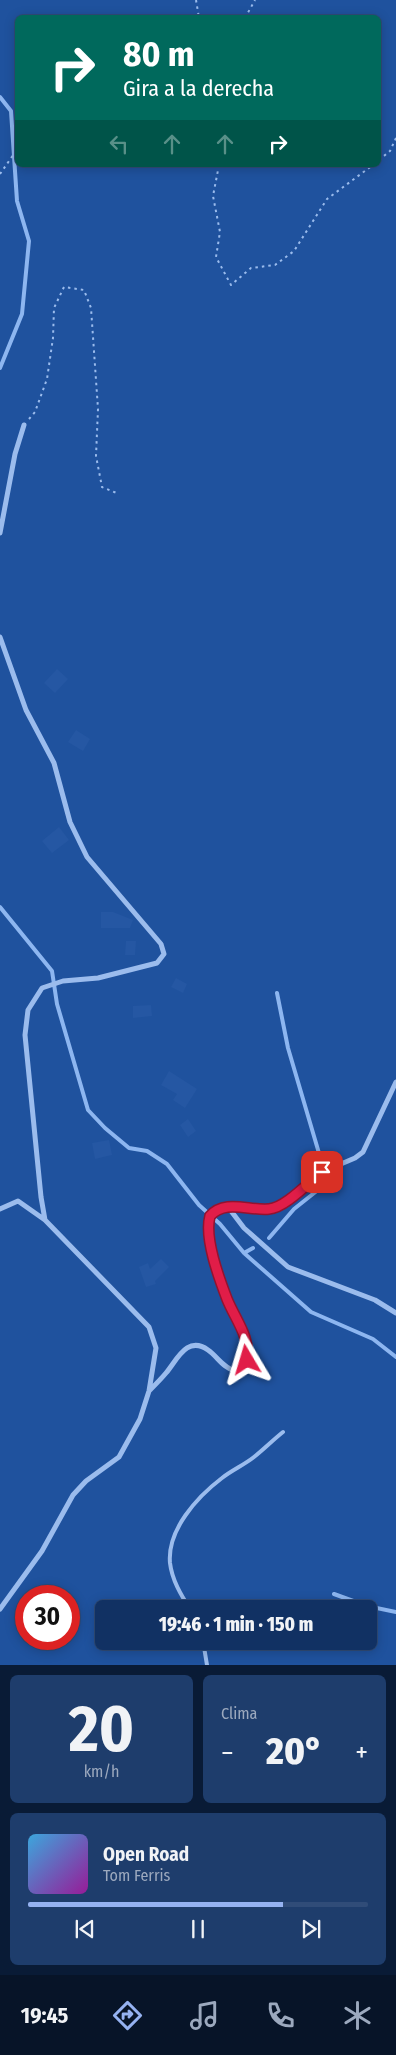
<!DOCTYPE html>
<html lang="es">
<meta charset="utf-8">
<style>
:root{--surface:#113163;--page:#1e3d6c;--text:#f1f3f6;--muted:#9ca9be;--line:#304c78;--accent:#95b2f1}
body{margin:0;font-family:"Fira Sans Condensed",sans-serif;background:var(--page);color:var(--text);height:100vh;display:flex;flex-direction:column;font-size:19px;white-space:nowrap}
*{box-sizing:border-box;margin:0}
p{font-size:16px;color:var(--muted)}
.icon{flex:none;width:28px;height:28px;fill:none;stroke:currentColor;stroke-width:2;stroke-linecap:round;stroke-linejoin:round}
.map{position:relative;height:1665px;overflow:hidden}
.sheet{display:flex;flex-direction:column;gap:10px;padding:10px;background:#091b36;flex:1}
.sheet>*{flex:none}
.top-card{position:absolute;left:15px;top:15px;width:366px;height:152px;border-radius:8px;box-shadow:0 2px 12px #0003,0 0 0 1px var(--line);background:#00695c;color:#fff;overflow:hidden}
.speed{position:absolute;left:15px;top:1585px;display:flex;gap:10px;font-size:25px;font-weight:700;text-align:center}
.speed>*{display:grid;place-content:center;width:65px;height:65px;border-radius:50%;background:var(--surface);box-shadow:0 2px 12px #0003,0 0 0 1px var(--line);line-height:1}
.speed .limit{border:8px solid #d22;background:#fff;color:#111}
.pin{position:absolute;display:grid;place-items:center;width:42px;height:42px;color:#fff;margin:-21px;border-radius:10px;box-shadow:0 2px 8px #0006}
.me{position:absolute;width:55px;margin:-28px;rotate:353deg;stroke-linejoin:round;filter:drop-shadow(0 0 4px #0008)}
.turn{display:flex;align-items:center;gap:18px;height:105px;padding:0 25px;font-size:22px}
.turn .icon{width:65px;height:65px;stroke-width:2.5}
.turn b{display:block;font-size:35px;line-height:42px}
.lanes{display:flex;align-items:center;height:48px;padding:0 25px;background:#0003;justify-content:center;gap:25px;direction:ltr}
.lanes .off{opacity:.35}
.big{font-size:38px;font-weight:800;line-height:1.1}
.sheet .card{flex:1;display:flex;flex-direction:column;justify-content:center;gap:8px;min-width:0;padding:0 18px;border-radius:8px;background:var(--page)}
.sheet .dial{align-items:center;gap:0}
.dial b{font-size:65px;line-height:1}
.song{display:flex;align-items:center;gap:15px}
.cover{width:60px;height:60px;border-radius:8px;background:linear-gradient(135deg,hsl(200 70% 55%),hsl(300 70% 35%))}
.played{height:5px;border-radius:2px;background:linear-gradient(90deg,var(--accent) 75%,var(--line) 75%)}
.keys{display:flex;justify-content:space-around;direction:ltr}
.heat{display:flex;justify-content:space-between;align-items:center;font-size:28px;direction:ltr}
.sheet .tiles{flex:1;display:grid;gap:10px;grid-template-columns:1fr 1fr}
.card:last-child{grid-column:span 2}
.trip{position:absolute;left:95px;top:1600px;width:282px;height:50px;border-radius:8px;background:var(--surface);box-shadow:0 2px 12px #0003,0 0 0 1px var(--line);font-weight:800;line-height:50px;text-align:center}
.tab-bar{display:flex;height:80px;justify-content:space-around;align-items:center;background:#071428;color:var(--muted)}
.tab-bar .icon{width:35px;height:35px}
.tab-bar .selected{color:var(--accent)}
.tab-bar b{font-size:22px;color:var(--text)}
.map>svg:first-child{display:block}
</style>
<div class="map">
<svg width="396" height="1665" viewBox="0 0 396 1665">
<rect width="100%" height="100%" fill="#174184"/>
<path fill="#1f529e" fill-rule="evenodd" d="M0 0H396V1665H0ZM18 18H379V165H18ZM26 1596H69V1639H26ZM104 1609H369V1641H104Z"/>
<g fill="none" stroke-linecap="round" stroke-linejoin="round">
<path stroke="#8db6f0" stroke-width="4" d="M0 97 11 111 17 201 29 241 22 314 0 368
M0 907 52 971 57 1004 88 1110 105 1128 129 1148 147 1151 167 1164 199 1205 220 1224 244 1253 311 1312 373 1339 396 1357
M277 993 288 1048 321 1160
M269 1238 294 1209 328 1182
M244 1253 253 1248
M334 1594 367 1606 396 1612"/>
</g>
<path fill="#2557a3" d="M57 669 68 679 55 693 44 683Z
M76 730 90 739 83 751 68 742Z
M59 827 69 840 52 853 42 841Z
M101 912H113L133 920 130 928H101Z
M126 941H136L135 955H125Z
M176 978 187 984 183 993 171 987Z
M151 1005 152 1016 133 1018V1006Z
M169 1071 197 1089 185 1108 173 1100 177 1094 161 1085Z
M188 1119 196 1131 188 1137 180 1125Z
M109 1140 112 1155 95 1159 92 1143Z
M161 1259 169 1267 155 1281 156 1284 146 1287 139 1267 148 1263 150 1269Z"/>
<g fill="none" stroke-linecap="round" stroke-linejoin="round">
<path stroke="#9bbced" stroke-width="2" stroke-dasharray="2.5 4" stroke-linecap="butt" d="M196 0 199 18
M245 18 255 0
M379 160 390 151 396 138
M219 165 213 196 220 232 216 257 231 285 251 268 275 265 294 251 327 199 373 165
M0 174 18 148
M29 419 35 412 47 379 53 338 54 308 64 287 84 290 91 308 98 409 96 456 102 487 119 494"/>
<path stroke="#9bbced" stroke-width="4" d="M190 1609C181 1595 172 1580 170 1563 167 1530 197 1497 222 1478 232 1470 244 1465 254 1457 264 1449 273 1440 283 1432
M203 1641 207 1665"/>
<path stroke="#9bbced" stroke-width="5" d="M0 533 15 454 24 425
M0 637 26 710 54 763 70 822 87 857 161 944 164 954 157 963 98 978 63 981 42 988 28 1010 25 1035 41 1197 45 1220
M228 1207 244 1228 288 1267 375 1300 396 1313
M0 1209 18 1201 45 1220 149 1327 156 1348 149 1391 140 1419 119 1457 86 1481 73 1495 42 1551 0 1609
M150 1390C156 1384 161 1379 166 1373 177 1360 187 1335 208 1350 218 1357 222 1367 235 1371L245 1367C254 1343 235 1320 227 1298 219 1277 204 1238 210 1216L223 1207 274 1208 282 1205 322 1172 355 1158 363 1152 396 1082"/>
</g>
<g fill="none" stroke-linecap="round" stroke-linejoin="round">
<defs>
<path id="route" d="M247 1360C251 1338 235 1319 227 1299 219 1278 204 1238 210 1216 225 1199 249 1211 269 1209 285 1208 309 1182 322 1172"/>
</defs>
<use href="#route" stroke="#92132f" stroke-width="12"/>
<use href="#route" stroke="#e11d48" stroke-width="9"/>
</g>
</svg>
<div class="speed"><div class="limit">30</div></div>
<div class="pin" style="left:322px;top:1172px;background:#d93025"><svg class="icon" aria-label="arrive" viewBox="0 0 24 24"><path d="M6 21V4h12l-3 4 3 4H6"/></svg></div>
<svg class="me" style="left:247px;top:1360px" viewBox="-20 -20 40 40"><path d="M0-17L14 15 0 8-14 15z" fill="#e11d48" stroke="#fff" stroke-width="4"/></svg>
<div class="trip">19:46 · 1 min · 150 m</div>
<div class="top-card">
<div class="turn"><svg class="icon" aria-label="right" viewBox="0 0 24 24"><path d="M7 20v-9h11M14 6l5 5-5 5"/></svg><div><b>80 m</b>Gira a la derecha</div></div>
<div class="lanes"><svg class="icon off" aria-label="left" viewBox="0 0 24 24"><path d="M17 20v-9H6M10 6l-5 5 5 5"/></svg><svg class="icon off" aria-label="ahead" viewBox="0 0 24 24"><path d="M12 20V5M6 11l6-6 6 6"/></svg><svg class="icon off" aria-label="ahead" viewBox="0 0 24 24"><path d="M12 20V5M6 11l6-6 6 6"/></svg><svg class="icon" aria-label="right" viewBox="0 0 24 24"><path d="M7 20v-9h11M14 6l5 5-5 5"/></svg></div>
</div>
</div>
<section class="sheet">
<div class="tiles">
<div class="card dial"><b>20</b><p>km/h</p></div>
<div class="card"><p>Clima</p>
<div class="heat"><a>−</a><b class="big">20°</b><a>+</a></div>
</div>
<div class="card">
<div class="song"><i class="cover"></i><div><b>Open Road</b><p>Tom Ferris</p></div></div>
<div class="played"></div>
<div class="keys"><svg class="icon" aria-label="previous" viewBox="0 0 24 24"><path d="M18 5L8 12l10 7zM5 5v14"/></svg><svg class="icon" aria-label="pause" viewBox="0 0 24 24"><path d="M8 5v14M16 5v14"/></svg><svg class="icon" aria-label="next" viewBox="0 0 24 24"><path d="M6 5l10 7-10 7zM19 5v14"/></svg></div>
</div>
</div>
</section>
<nav class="tab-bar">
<b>19:45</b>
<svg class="icon selected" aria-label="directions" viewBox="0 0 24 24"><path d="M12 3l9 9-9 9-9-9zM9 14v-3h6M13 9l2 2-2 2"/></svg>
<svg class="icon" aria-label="music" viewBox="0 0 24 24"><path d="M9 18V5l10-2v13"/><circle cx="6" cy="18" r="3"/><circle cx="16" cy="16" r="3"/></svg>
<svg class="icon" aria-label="phone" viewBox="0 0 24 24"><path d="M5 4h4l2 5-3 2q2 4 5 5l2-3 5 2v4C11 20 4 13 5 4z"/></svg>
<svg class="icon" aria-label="climate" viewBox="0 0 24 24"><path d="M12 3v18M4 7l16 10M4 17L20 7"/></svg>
</nav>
